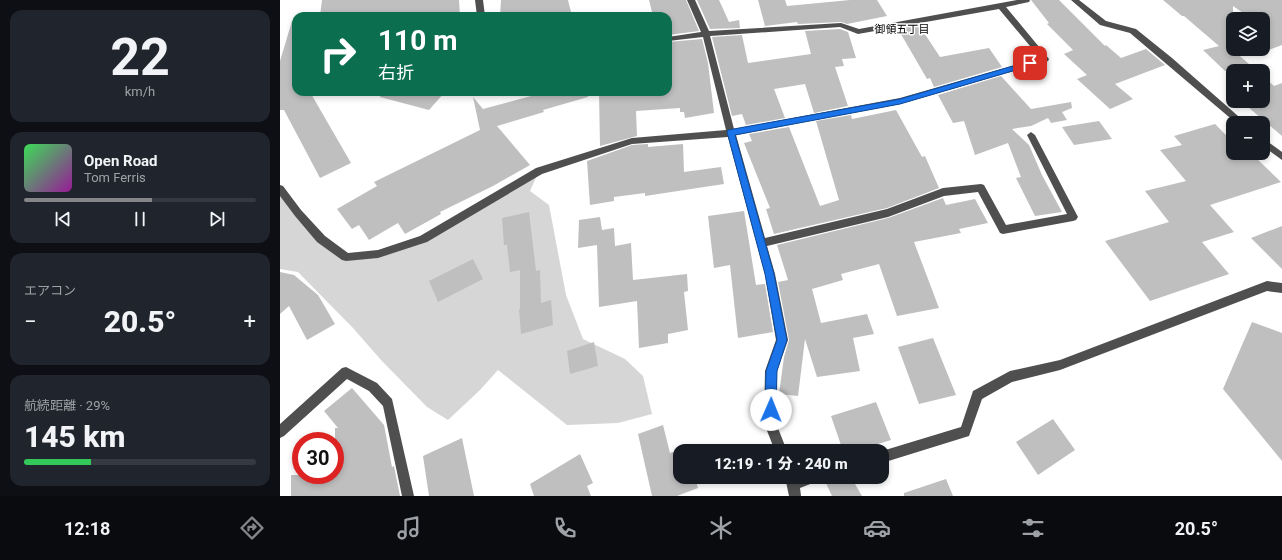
<!DOCTYPE html>
<html lang="ja">
<meta charset="utf-8">
<style>
:root{--surface:#171b24;--page:#20242c;--text:#f1f3f6;--muted:#9ea1a6;--line:#363941;--accent:#858687}
body{margin:0;font-family:Roboto,"Noto Sans JP",sans-serif;background:var(--page);color:var(--text);height:100vh;display:flex;flex-direction:column;font-size:15px;white-space:nowrap}
*{box-sizing:border-box;margin:0}
p{font-size:13px;color:var(--muted)}
.icon{flex:none;width:22px;height:22px;fill:none;stroke:currentColor;stroke-width:2;stroke-linecap:round;stroke-linejoin:round}
.map{position:relative;flex:1;overflow:hidden}
.side{display:flex;flex-direction:column;gap:10px;padding:10px;background:#0d0f14;width:280px}
.side>*{flex:none}
.guide{position:absolute;left:12px;top:12px;width:380px;height:84px;border-radius:12px;box-shadow:0 2px 6px #0003;background:#0b6e4f;color:#fff;overflow:hidden}
.fabs{position:absolute;left:946px;top:12px;display:grid;gap:8px}
.fabs a{display:grid;place-items:center;width:44px;height:44px;border-radius:8px;background:var(--surface);box-shadow:0 2px 6px #0003;font-size:20px}
.speed{position:absolute;left:12px;top:432px;display:flex;gap:8px;font-size:20px;font-weight:700;text-align:center}
.speed>*{display:grid;place-content:center;width:52px;height:52px;border-radius:50%;background:var(--surface);box-shadow:0 2px 6px #0003;line-height:1}
.speed .limit{border:6px solid #d22;background:#fff;color:#111}
.pin{position:absolute;display:grid;place-items:center;width:34px;height:34px;color:#fff;margin:-17px;border-radius:8px;box-shadow:0 2px 6px #0006}
.me{position:absolute;width:44px;margin:-22px;rotate:1deg;stroke-linejoin:round;filter:drop-shadow(0 0 3px #0008)}
.turn{display:flex;align-items:center;gap:14px;height:84px;padding:0 20px;font-size:18px}
.turn .icon{width:52px;height:52px;stroke-width:2.5}
.turn b{display:block;font-size:28px;line-height:34px}
.big{font-size:30px;font-weight:800;line-height:1.1}
.side .widget{flex:1;display:flex;flex-direction:column;justify-content:center;gap:6px;min-width:0;padding:0 14px;border-radius:12px;background:var(--page)}
.side .dial{align-items:center;gap:0}
.dial b{font-size:52px;line-height:1}
.song{display:flex;align-items:center;gap:12px}
.cover{width:48px;height:48px;border-radius:6px;background:linear-gradient(135deg,hsl(130 70% 55%),hsl(300 70% 35%))}
.played{height:4px;border-radius:2px;background:linear-gradient(90deg,var(--accent) 55%,var(--line) 55%)}
.keys{display:flex;justify-content:space-around;direction:ltr}
.heat{display:flex;justify-content:space-between;align-items:center;font-size:22px;direction:ltr}
.charge{height:6px;border-radius:3px;background:linear-gradient(90deg,#34c759 29%,var(--line) 0)}
.trip{position:absolute;left:393px;top:444px;width:216px;height:40px;border-radius:12px;background:var(--surface);box-shadow:0 2px 6px #0003;font-weight:800;line-height:40px;text-align:center}
.dock{display:flex;height:64px;justify-content:space-around;align-items:center;background:#090b0e;color:var(--muted)}
.dock .icon{width:28px;height:28px}
.dock .active{color:var(--accent)}
.dock b{font-size:18px;color:var(--text)}
main{display:flex;flex:1;min-height:0}
.map>svg:first-child{display:block}
</style>
<main>
<section class="side">
<div class="widget dial"><b>22</b><p>km/h</p></div>
<div class="widget">
<div class="song"><i class="cover"></i><div><b>Open Road</b><p>Tom Ferris</p></div></div>
<div class="played"></div>
<div class="keys"><svg class="icon" aria-label="previous" viewBox="0 0 24 24"><path d="M18 5L8 12l10 7zM5 5v14"/></svg><svg class="icon" aria-label="pause" viewBox="0 0 24 24"><path d="M8 5v14M16 5v14"/></svg><svg class="icon" aria-label="next" viewBox="0 0 24 24"><path d="M6 5l10 7-10 7zM19 5v14"/></svg></div>
</div>
<div class="widget"><p>エアコン</p>
<div class="heat"><a>−</a><b class="big">20.5°</b><a>+</a></div>
</div>
<div class="widget"><p>航続距離 · 29%</p><b class="big">145 km</b><div class="charge"></div></div>
</section>
<div class="map">
<svg width="1002" height="496" viewBox="0 0 1002 496">
<rect width="100%" height="100%" fill="#fff"/>
<path fill="#d6d6d6" d="M259 171 250 191 269 205 286 295 303 339 345 359 363 376 372 414 338 423 287 425 218 370 200 390 168 420 147 407 101 360 73 328 18 272 0 269V194L18 213 66 257 98 254 143 238Z"/>
<path fill="#bfbfbf" d="M42 0H179L180 16H40Z
M221 0H288L292 16H220Z
M369 0H406L419 31 388 35V16H373Z
M417 0H439L449 22 459 20 460 28 430 29Z
M478 0H505L507 6 570 0H597L607 16 567 24 561 22 518 24 517 22 485 26Z
M751 0H779L825 46 826 45 841 58 866 49 885 65 835 84 853 99 830 109 797 79 807 75 784 54 793 50 767 24 769 23Z
M883 0H1002V45L983 52V19H972L953 6V50L977 71H945L923 50 939 46 904 16H902Z
M12 21 16 22V92H30L71 163 40 178 4 110H0V61Z
M639 25 660 57 709 48 722 67 654 87 650 78 647 79 618 29Z
M560 29 568 32 576 58 562 59 564 66 555 67 568 106 534 113 525 84 494 89 505 118 466 125 462 114 452 116 432 37 462 35 468 63 531 54 525 31Z
M422 39 428 63 434 113 405 118 404 112H400V108L356 111 357 136 320 146 319 92H388V42Z
M721 76 751 109 791 102 792 108 782 112 787 120 771 123 768 118 751 126 732 129 749 145 762 175 782 212 755 216 736 178 741 177 728 143 695 155 684 121 673 123 658 95Z
M983 76 994 86 1002 83V136L961 101H983Z
M101 92H165L149 110 100 97Z
M266 92H308V97L263 110 264 112 217 126 250 165 213 186 160 212 161 214 125 234 118 223 89 240 79 225 72 229 57 209 97 186 94 182 200 130 193 97 203 109Z
M616 110 642 157 645 156 659 188 607 208 494 234 486 209 490 208 464 143 472 141 469 134 509 127 540 206 559 200 536 121 571 115 572 119Z
M819 121 832 139 794 145 782 127Z
M935 124 953 142V153H964L971 159 976 158 1001 182 930 205 954 232 922 242 949 274 870 301 825 241 889 222 865 191 906 181 880 150 902 145 894 136Z
M368 144V147L403 144 404 172 441 167 444 184 365 196V193L334 197V201L310 205 307 161 352 145Z
M663 198 666 205 695 199 708 223 679 229 681 233 634 242 659 308 617 316 599 264 561 274 563 280 532 289 541 323 587 314 594 334 573 338 580 371 537 377 525 339 518 396 499 394 504 357 509 340 498 282 508 280 497 245 608 218Z
M464 211 476 285 485 284 493 332 458 338 450 265 434 268 428 216Z
M249 212 256 271 260 270 261 303 271 300 273 325 241 334 239 309H240V270L230 272 227 245H224L222 218Z
M320 217 322 230 334 228 335 246 351 243 353 280 407 274 408 291 404 292 408 330 388 334V343L359 348 357 301 319 307 317 245 298 248 299 220Z
M1002 226V269L971 238Z
M193 259 203 279 158 302 149 281Z
M0 272 14 275 38 295 55 324 27 340 9 306 0 314Z
M972 322 1002 333V461L943 389Z
M653 338 676 395 639 404 618 347Z
M314 342 318 366 290 374 287 351Z
M72 388 104 425 112 467 114 466 120 496H11V475H55V428H58L44 411Z
M596 402 611 440 574 451H563L551 416Z
M773 419 795 450 758 475 736 442Z
M383 425 390 453 407 447 408 451H400V477H415L418 488 397 496H372L358 434Z
M182 438 194 496H149L143 456Z
M300 454 313 483 307 486 311 496H254L250 484Z
M543 477H571L582 496H552Z
M666 479 673 496H624V493Z"/>
<g fill="none" stroke-linecap="round" stroke-linejoin="round">
<path fill="#4f4f4f" fill-rule="evenodd" d="M195 0H203L205 16H197Z
M407 0H415L429 31 561 23 579 29 737 0H750L749 2 726 7 769 59 768 61 620 104 456 135 485 238 607 209 663 188 701 184 704 185 726 225 787 214 747 135 751 132 755 135 798 217 796 220 793 221 723 234 720 233 698 192 664 196 608 217 487 246 495 274 508 340 497 371 496 423 507 451H495L484 423 485 371 496 340 485 274 448 137 352 144 262 174 147 242 98 258 66 261 62 260 37 242 15 216 0 196V185L3 186 21 210 45 236 68 253 98 250 140 236 256 168 352 138 446 130 423 37 388 41V37L421 32ZM719 9 760 58 620 98 454 129 430 36 560 27 578 34Z
M791 0H799L826 21 856 29 892 58 966 123H956L850 33 820 25Z
M983 138 1002 152V160L983 146Z
M987 281 1002 283V293L987 291 780 370 732 382 702 399 689 436 602 463V451L681 427 693 391 730 371 780 360Z
M66 367 97 383 112 399 134 496H122L103 406 89 391 67 379 4 436 0 438V424L62 368Z
M505 477H540L538 481 520 488 521 496H509Z"/>
</g>
<path fill="#1a73e8" stroke="#114b97" d="M750 61H753V65L620 104 455 135 494 274 507 340 497 371 496 410 494 413 491 415 487 413 485 410 486 371 497 340 485 274 447 132 448 130 620 99Z"/>
<g text-anchor="middle" dominant-baseline="central" stroke-width="3" stroke-linejoin="round" paint-order="stroke">
<g font-size="11" fill="#000" stroke="#fff">
<text x="622" y="29">御領五丁目</text>
</g>
</g>
</svg>
<div class="fabs">
<a><svg class="icon" aria-label="layers" viewBox="0 0 24 24"><path d="M12 4l9 5-9 5-9-5zM3 14l9 5 9-5"/></svg></a>
<a>+</a>
<a>−</a>
</div>
<div class="speed"><div class="limit">30</div></div>
<div class="pin" style="left:750px;top:63px;background:#d93025"><svg class="icon" aria-label="arrive" viewBox="0 0 24 24"><path d="M6 21V4h12l-3 4 3 4H6"/></svg></div>
<svg class="me" style="left:491px;top:410px" viewBox="-20 -20 40 40"><circle r="19" fill="#fff"/><path d="M0-13L10 11 0 6-10 11z" fill="#1a73e8"/></svg>
<div class="trip">12:19 · 1 分 · 240 m</div>
<div class="guide">
<div class="turn"><svg class="icon" aria-label="right" viewBox="0 0 24 24"><path d="M7 20v-9h11M14 6l5 5-5 5"/></svg><div><b>110 m</b>右折</div></div>
</div>
</div>
</main>
<nav class="dock">
<b>12:18</b>
<svg class="icon active" aria-label="directions" viewBox="0 0 24 24"><path d="M12 3l9 9-9 9-9-9zM9 14v-3h6M13 9l2 2-2 2"/></svg>
<svg class="icon" aria-label="music" viewBox="0 0 24 24"><path d="M9 18V5l10-2v13"/><circle cx="6" cy="18" r="3"/><circle cx="16" cy="16" r="3"/></svg>
<svg class="icon" aria-label="phone" viewBox="0 0 24 24"><path d="M5 4h4l2 5-3 2q2 4 5 5l2-3 5 2v4C11 20 4 13 5 4z"/></svg>
<svg class="icon" aria-label="climate" viewBox="0 0 24 24"><path d="M12 3v18M4 7l16 10M4 17L20 7"/></svg>
<svg class="icon" aria-label="car" viewBox="0 0 24 24"><path d="M5 17H2v-5l4-1 3-4h7l3 4 3 1v5h-3M9 17h6M6 11h13"/><circle cx="7" cy="17" r="2"/><circle cx="17" cy="17" r="2"/></svg>
<svg class="icon" aria-label="filters" viewBox="0 0 24 24"><path d="M4 7h16M4 17h16"/><circle cx="9" cy="7" r="2"/><circle cx="15" cy="17" r="2"/></svg>
<b>20.5°</b>
</nav>
